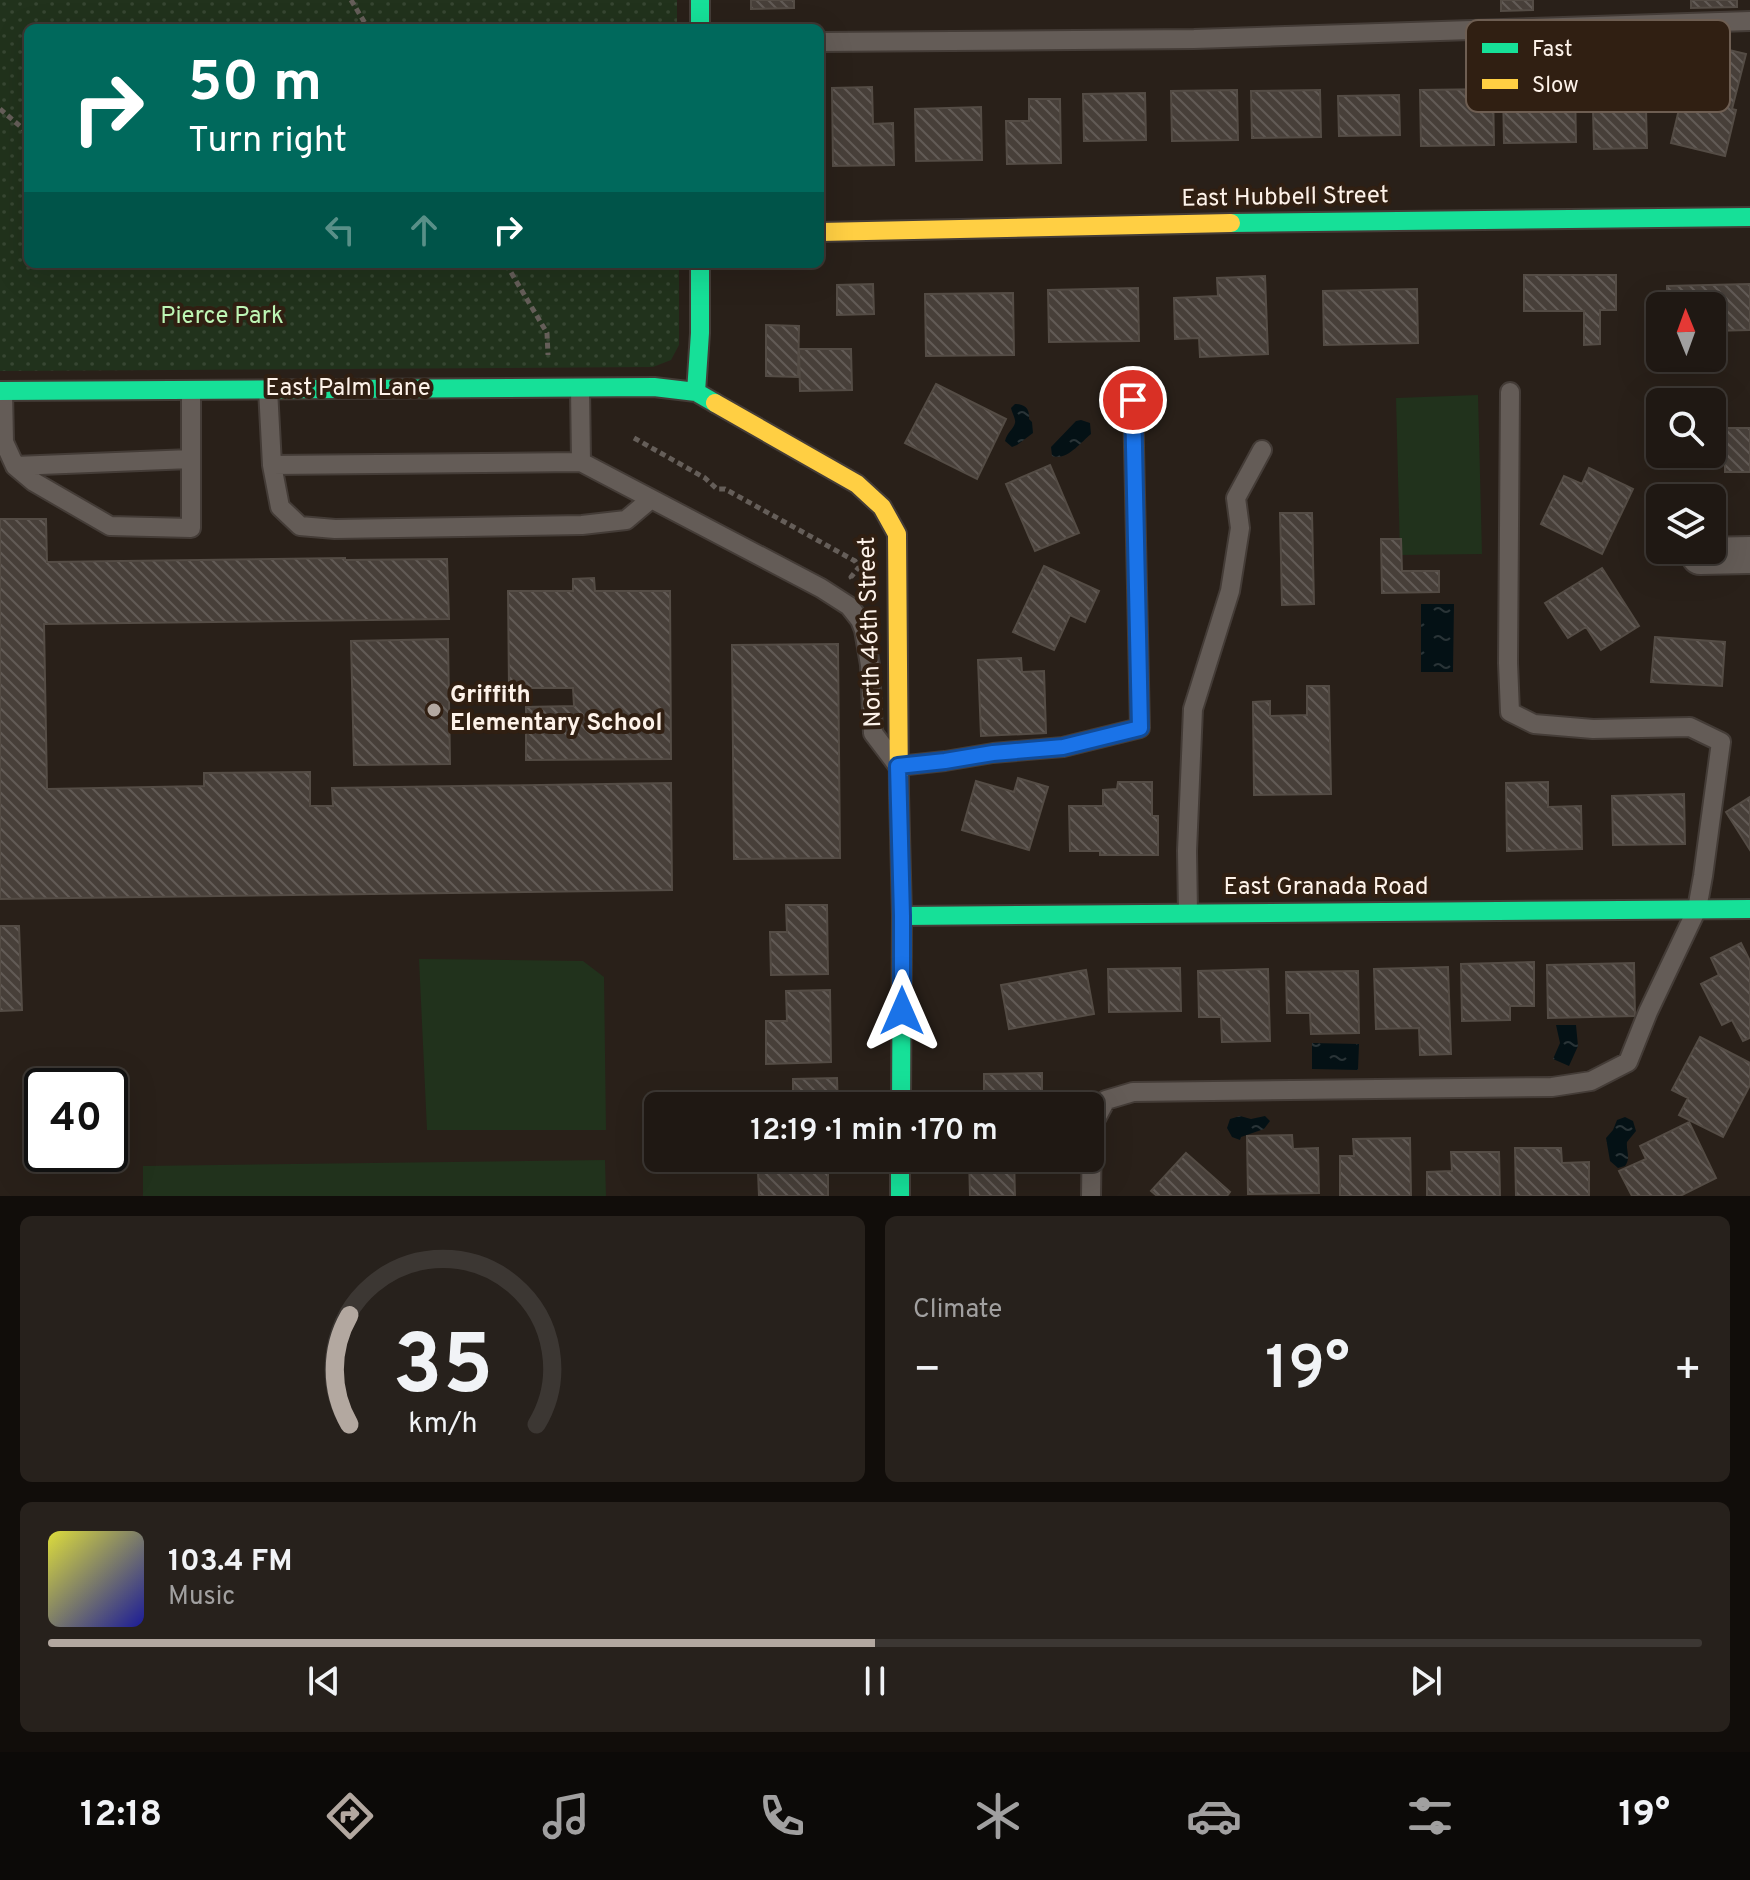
<!DOCTYPE html>
<meta charset="utf-8">
<style>
:root{--surface:#1f1813;--page:#27211c;--text:#f1f3f6;--muted:#a1a0a0;--line:#3c3733;--accent:#b3a8a0}
body{margin:0;font-family:Overpass,sans-serif;background:var(--page);color:var(--text);height:100vh;display:flex;flex-direction:column;font-size:30px;white-space:nowrap}
*{box-sizing:border-box;margin:0}
p{font-size:26px;color:var(--muted)}
.icon{flex:none;width:44px;height:44px;fill:none;stroke:currentColor;stroke-width:2;stroke-linecap:round;stroke-linejoin:round}
.map{position:relative;height:1196px;overflow:hidden}
.details{display:flex;flex-direction:column;gap:20px;padding:20px;background:#110d0a;flex:1}
.details>*{flex:none}
.hud{position:absolute;left:24px;top:24px;width:800px;height:244px;border-radius:12px;box-shadow:0 8px 32px #0002,0 0 0 2px var(--line);background:#00695c;color:#fff;overflow:hidden}
.needle{width:52px;rotate:359deg}
.tools{position:absolute;left:1646px;top:292px;display:grid;gap:16px}
.tools a{display:grid;place-items:center;width:80px;height:80px;border-radius:12px;background:var(--surface);box-shadow:0 8px 32px #0002,0 0 0 2px var(--line);font-size:40px}
.speed{position:absolute;left:24px;top:1068px;display:flex;gap:16px;font-size:40px;font-weight:700;text-align:center}
.speed>*{display:grid;place-content:center;width:104px;height:104px;border-radius:50%;background:var(--surface);box-shadow:0 8px 32px #0002,0 0 0 2px var(--line);line-height:1}
.speed .limit{border:4px solid #111;border-radius:12px;background:#fff;color:#111}
.pin{position:absolute;display:grid;place-items:center;width:68px;height:68px;color:#fff;margin:-34px;border:4px solid #fff;border-radius:50%;box-shadow:0 2px 8px #0007}
.me{position:absolute;width:88px;margin:-44px;rotate:0deg;stroke-linejoin:round;filter:drop-shadow(0 0 6px #0008)}
.turn{display:flex;align-items:center;gap:28px;height:168px;padding:0 32px;font-size:36px}
.turn .icon{width:104px;height:104px;stroke-width:2.5}
.turn b{display:block;font-size:56px;line-height:68px}
.lanes{display:flex;align-items:center;height:76px;padding:0 32px;background:#0003;justify-content:center;gap:40px;direction:ltr}
.lanes .off{opacity:.35}
.big{font-size:60px;font-weight:600;line-height:1.1}
.details .card{flex:1;display:flex;flex-direction:column;justify-content:center;gap:12px;min-width:0;padding:0 28px;border-radius:12px;background:var(--page)}
.details .dial{align-items:center;gap:0}
.dial svg{height:208px;overflow:visible;fill:none;stroke:var(--line);stroke-width:7;stroke-linecap:round;text-anchor:middle}
.dial text{fill:var(--text);stroke:none}
.song{display:flex;align-items:center;gap:24px}
.cover{width:96px;height:96px;border-radius:12px;background:linear-gradient(135deg,hsl(60 70% 55%),hsl(240 70% 35%))}
.played{height:8px;border-radius:4px;background:linear-gradient(90deg,var(--accent) 50%,var(--line) 50%)}
.keys{display:flex;justify-content:space-around;direction:ltr}
.heat{display:flex;justify-content:space-between;align-items:center;font-size:44px;direction:ltr}
.details .tiles{flex:1;display:grid;gap:20px;grid-template-columns:1fr 1fr}
.card:last-child{grid-column:span 2}
.trip{position:absolute;left:644px;top:1092px;width:460px;height:80px;border-radius:12px;background:var(--surface);box-shadow:0 8px 32px #0002,0 0 0 2px var(--line);font-weight:600;line-height:80px;text-align:center}
.menu{display:flex;height:128px;justify-content:space-around;align-items:center;background:#0c0a08;color:var(--muted)}
.menu .icon{width:56px;height:56px}
.menu .active{color:var(--accent)}
.menu b{font-size:36px;color:var(--text)}
.map>svg:first-child{display:block}
</style>
<div class="map">
<svg width="1750" height="1196" viewBox="0 0 1750 1196">
<defs>
<pattern id="grass-dots" width="8" height="8" patternUnits="userSpaceOnUse" patternTransform="scale(2)"><rect width="8" height="8" fill="#21321c"/><path d="M2 2h.1M6 6h.1" fill="none" stroke="#374632" stroke-width="1.8" stroke-linecap="round"/></pattern>
<pattern id="water-ripples" width="26" height="14" patternUnits="userSpaceOnUse" patternTransform="scale(2)"><rect width="26" height="14" fill="#041115"/><path d="M2 4q2-2 4 0t4 0M15 11q2-2 4 0t4 0" fill="none" stroke="#2a3437"/></pattern>
<pattern id="building-back-hatch" width="6" height="6" patternUnits="userSpaceOnUse" patternTransform="scale(2)"><rect width="6" height="6" fill="#473f39"/><path d="M-1 5l2 2M0 0l6 6M5-1l2 2" fill="none" stroke="#625b56"/></pattern>
</defs>
<rect width="100%" height="100%" fill="#292019"/>
<path fill="url(#grass-dots)" d="M0 0H677V28H28V264H679V345L671 360 653 367 0 371Z"/>
<path fill="#21321c" d="M1478 395 1482 554 1400 555 1396 398Z
M419 959 583 961 604 977 606 1130H427Z
M605 1160 606 1196H143V1166Z"/>
<path fill="url(#water-ripples)" d="M1015 404C1025 404 1030 409 1029 419L1032 422 1033 433 1017 445 1012 447 1005 441C1007 432 1013 430 1015 423 1016 419 1012 413 1011 408Z
M1081 420 1090 423 1091 434C1080 443 1067 461 1052 456L1051 447 1076 421Z
M1421 604H1454L1453 672H1421Z
M1556 1025H1576L1578 1046 1569 1066 1553 1059 1560 1043Z
M1312 1043 1359 1044 1358 1070 1312 1069Z
M1240 1116 1251 1119 1265 1116 1270 1121 1264 1129 1241 1137 1240 1140 1232 1137 1227 1128 1230 1119Z
M1625 1117 1633 1121 1636 1131 1627 1142C1626 1151 1631 1158 1625 1166L1618 1168 1610 1161 1606 1138 1613 1130 1617 1120Z"/>
<path fill="url(#building-back-hatch)" stroke="#544c45" stroke-width="2" d="M751 0H794V8L751 9Z
M1501 0H1533V10L1501 11Z
M1691 0H1737V7L1691 8Z
M1695 42 1746 54 1732 109 1736 110 1725 156 1671 143Z
M1645 69 1647 148 1594 149 1592 70Z
M872 87 873 124 893 123 894 165 833 166 832 88Z
M1575 88 1576 142 1504 143 1503 89Z
M1493 89 1494 145 1421 146 1420 90Z
M1237 90 1238 140 1172 141 1171 91Z
M1320 90 1321 137 1252 138 1251 91Z
M1145 93 1146 140 1084 141 1083 94Z
M1399 95 1400 135 1339 136 1338 96Z
M1029 99H1060L1061 163 1007 164 1006 121H1029Z
M981 107 982 160 916 161 915 109Z
M1524 275H1616V310H1600V344L1584 345V311H1524Z
M1265 276 1268 354 1200 357 1199 338 1175 339 1174 298 1218 296 1217 278Z
M873 284 874 314 837 315V285Z
M1750 284V330L1712 331V306H1667V286Z
M1138 288 1139 341 1049 342 1048 290Z
M1417 289 1418 343 1324 345 1323 291Z
M1013 293 1014 355 926 356 925 294Z
M766 325 799 326 798 377 766 376Z
M799 349H851L852 390 800 391Z
M936 384 1006 419 977 479 905 443Z
M1725 428H1750V472H1725Z
M1663 454H1703V458L1664 463Z
M1050 465 1079 533 1035 551 1006 484Z
M1589 468 1633 489 1602 554 1541 524 1564 476 1582 484Z
M1280 513H1312L1314 604 1282 605Z
M0 519H46L47 562 345 558V560L447 559 449 619 44 624 47 789 204 786V773L310 772V806H333L332 788 671 783 672 890 0 899Z
M1381 539H1401L1402 571H1439V592L1382 593Z
M1044 566 1099 591 1085 622 1070 615 1054 650 1013 632Z
M1602 568 1639 626 1601 650 1586 627 1568 638 1545 603Z
M594 578 595 591H670L671 759 526 760V707L574 706 573 688H509L508 591H573V579Z
M1655 637 1725 642 1722 686 1651 682Z
M448 639 450 764 354 765 351 641Z
M838 644 840 858 734 859 732 645Z
M1021 658 1022 672 1044 671 1046 733 981 736 978 660Z
M1307 686H1329L1331 794 1254 795 1253 702 1270 701V716L1307 715Z
M1018 778 1048 787 1029 850 962 830 976 781 1014 792Z
M1118 782H1152V816H1158V855H1100V851H1070L1069 806H1103V790L1117 789Z
M1548 782V807L1581 806 1582 849 1507 851 1506 783Z
M1684 794 1685 844 1613 845 1612 796Z
M1750 797V850L1726 812Z
M786 905H827L828 974 771 975 770 932H787Z
M0 926H19L22 1010 0 1011Z
M1741 943 1750 961V1038L1743 1041 1732 1020 1722 1025 1701 984 1719 975 1711 958Z
M1534 962V1006H1510V1020L1462 1021 1461 964Z
M1634 963 1635 1016 1548 1018 1547 965Z
M1448 967 1451 1054 1420 1055 1419 1028 1376 1029 1374 969Z
M1180 968 1181 1011 1109 1012 1108 969Z
M1268 969 1270 1041 1222 1042 1221 1017H1199L1198 971Z
M1086 970 1094 1014 1009 1029 1001 985Z
M1358 971 1359 1033 1311 1034 1310 1013H1287L1286 972Z
M830 990 831 1062 766 1064V1021H787L786 991Z
M1700 1037 1750 1063V1085L1723 1137 1679 1115 1688 1098 1672 1090Z
M1042 1073V1106H984V1074Z
M837 1078 838 1106H785H793V1079Z
M1689 1122 1716 1178 1680 1196H1632L1619 1171 1646 1159 1640 1146Z
M1292 1135 1293 1149 1318 1148 1319 1193 1248 1194 1247 1136Z
M1410 1138 1411 1196H1340V1156H1354L1353 1139Z
M1515 1148H1561L1562 1163 1589 1162V1196H1516Z
M1451 1152H1499L1500 1196H1427V1172L1452 1171Z
M1186 1153 1230 1192 1227 1196H1157L1151 1191Z
M969 1158H1014L1015 1196H970Z
M828 1170V1196H759L758 1172Z"/>
<g fill="none" stroke-linecap="round" stroke-linejoin="round">
<defs>
<path id="lane" d="M820 42 1194 39 1750 21
M268 389 272 465 581 462 580 388
M3 391 4 442 15 466 191 459V390
M581 462 821 588 849 606 860 620 864 630 870 665 873 733 898 766 945 761 993 753 1063 747 1140 728 1133 400
M272 465 280 507 300 526 335 529 582 525 626 520 651 499
M15 466 34 482 110 526 191 528V459
M1188 913 1187 851 1193 709 1230 591 1240 528 1236 498 1262 450
M1091 1196 1092 1126 1106 1100 1133 1092 1552 1087 1591 1081 1628 1062 1648 1012 1697 909 1703 876 1721 742 1690 727 1593 729 1534 724 1510 712 1508 663 1510 392"/>
<path id="street" d="M1700 556 1750 555"/>
<path id="fast" d="M700 0V28
M1231 223 1750 217
M0 391 654 387 696 392 715 403
M696 392 700 333V264
M899 793 902 916 901 1106
M902 916 1750 909
M900 1158V1196"/>
<path id="slow" d="M820 232 1231 223
M715 403 857 484 882 507 897 534 899 793"/>
</defs>
<use href="#lane" stroke="#443c37" stroke-width="22"/>
<use href="#street" stroke="#443c37" stroke-width="40"/>
<use href="#fast" stroke="#443c37" stroke-width="22"/>
<use href="#slow" stroke="#443c37" stroke-width="22"/>
<path stroke="#655e59" stroke-width="5" stroke-dasharray="6 4" stroke-linecap="butt" d="M351 0 368 28
M0 109 28 133
M506 264 547 333 548 355
M634 438 705 478 717 489H725L855 561 859 567 851 577 853 580"/>
<use href="#lane" stroke="#645c57" stroke-width="18"/>
<use href="#street" stroke="#645c57" stroke-width="36"/>
<use href="#fast" stroke="#16e098" stroke-width="18"/>
<use href="#slow" stroke="#ffcf43" stroke-width="18"/>
</g>
<g fill="none" stroke-linecap="round" stroke-linejoin="round">
<defs>
<path id="route" d="M902 1011V916L898 766 945 761 993 753 1063 747 1140 728 1133 400"/>
</defs>
<use href="#route" stroke="#114b97" stroke-width="20"/>
<use href="#route" stroke="#1a73e8" stroke-width="14"/>
</g>
<circle fill="#b3a8a0" stroke="#301f12" stroke-width="3" cx="434" cy="710" r="8"/>
<g text-anchor="middle" dominant-baseline="central" stroke-width="8" stroke-linejoin="round" paint-order="stroke">
<g font-size="24" fill="#fdf2e9" stroke="#301f12">
<text transform="translate(1285 198) rotate(-1)">East Hubbell Street</text>
<text x="348" y="389">East Palm Lane</text>
<text transform="translate(871 632) rotate(-92)">North 46th Street</text>
<text x="1326" y="888">East Granada Road</text>
</g>
<g font-size="24" fill="#bef6b5" stroke="#301f12">
<text x="222" y="317">Pierce Park</text>
</g>
<g font-size="24" font-weight="bold" fill="#fdf2e9" stroke="#301f12" text-anchor="start">
<text x="450" y="696">Griffith<tspan x="450" dy="28">Elementary School</tspan></text>
</g>
</g>
<rect x="1466" y="20" width="264" height="92" rx="12" fill="#301f12" stroke="#6e5e52" stroke-width="2"/>
<rect x="1482" y="43" width="36" height="10" fill="#16e098"/>
<rect x="1482" y="79" width="36" height="10" fill="#ffcf43"/>
<g font-size="22" fill="#fdf2e9">
<text x="1532" y="56">Fast</text>
<text x="1532" y="92">Slow</text>
</g>
</svg>
<div class="tools">
<a><svg class="needle" viewBox="-14 -14 28 28"><path d="M0-13l5 13h-10z" fill="#e53935"/><path d="M0 13l5-13h-10z" fill="#a1a0a0"/></svg></a>
<a><svg class="icon" aria-label="search" viewBox="0 0 24 24"><circle cx="10" cy="10" r="6"/><path d="M15 15l6 6"/></svg></a>
<a><svg class="icon" aria-label="layers" viewBox="0 0 24 24"><path d="M12 4l9 5-9 5-9-5zM3 14l9 5 9-5"/></svg></a>
</div>
<div class="speed"><div class="limit">40</div></div>
<div class="pin" style="left:1133px;top:400px;background:#d93025"><svg class="icon" aria-label="arrive" viewBox="0 0 24 24"><path d="M6 21V4h12l-3 4 3 4H6"/></svg></div>
<svg class="me" style="left:902px;top:1011px" viewBox="-20 -20 40 40"><path d="M0-17L14 15 0 8-14 15z" fill="#1a73e8" stroke="#fff" stroke-width="4"/></svg>
<div class="trip">12:19 · 1 min · 170 m</div>
<div class="hud">
<div class="turn"><svg class="icon" aria-label="right" viewBox="0 0 24 24"><path d="M7 20v-9h11M14 6l5 5-5 5"/></svg><div><b>50 m</b>Turn right</div></div>
<div class="lanes"><svg class="icon off" aria-label="left" viewBox="0 0 24 24"><path d="M17 20v-9H6M10 6l-5 5 5 5"/></svg><svg class="icon off" aria-label="ahead" viewBox="0 0 24 24"><path d="M12 20V5M6 11l6-6 6 6"/></svg><svg class="icon" aria-label="right" viewBox="0 0 24 24"><path d="M7 20v-9h11M14 6l5 5-5 5"/></svg></div>
</div>
</div>
<section class="details">
<div class="tiles">
<div class="card dial"><svg viewBox="0 0 100 80">
<path d="M14 69A42 42 0 1 1 86 69"/>
<path d="M14 69A42 42 0 0 1 14 27" stroke="#b3a8a0"/>
<text x="50" y="56" font-size="32" font-weight="700">35</text>
<text x="50" y="72" font-size="11">km/h</text>
</svg></div>
<div class="card"><p>Climate</p>
<div class="heat"><a>−</a><b class="big">19°</b><a>+</a></div>
</div>
<div class="card">
<div class="song"><i class="cover"></i><div><b>103.4 FM</b><p>Music</p></div></div>
<div class="played"></div>
<div class="keys"><svg class="icon" aria-label="previous" viewBox="0 0 24 24"><path d="M18 5L8 12l10 7zM5 5v14"/></svg><svg class="icon" aria-label="pause" viewBox="0 0 24 24"><path d="M8 5v14M16 5v14"/></svg><svg class="icon" aria-label="next" viewBox="0 0 24 24"><path d="M6 5l10 7-10 7zM19 5v14"/></svg></div>
</div>
</div>
</section>
<nav class="menu">
<b>12:18</b>
<svg class="icon active" aria-label="directions" viewBox="0 0 24 24"><path d="M12 3l9 9-9 9-9-9zM9 14v-3h6M13 9l2 2-2 2"/></svg>
<svg class="icon" aria-label="music" viewBox="0 0 24 24"><path d="M9 18V5l10-2v13"/><circle cx="6" cy="18" r="3"/><circle cx="16" cy="16" r="3"/></svg>
<svg class="icon" aria-label="phone" viewBox="0 0 24 24"><path d="M5 4h4l2 5-3 2q2 4 5 5l2-3 5 2v4C11 20 4 13 5 4z"/></svg>
<svg class="icon" aria-label="climate" viewBox="0 0 24 24"><path d="M12 3v18M4 7l16 10M4 17L20 7"/></svg>
<svg class="icon" aria-label="car" viewBox="0 0 24 24"><path d="M5 17H2v-5l4-1 3-4h7l3 4 3 1v5h-3M9 17h6M6 11h13"/><circle cx="7" cy="17" r="2"/><circle cx="17" cy="17" r="2"/></svg>
<svg class="icon" aria-label="filters" viewBox="0 0 24 24"><path d="M4 7h16M4 17h16"/><circle cx="9" cy="7" r="2"/><circle cx="15" cy="17" r="2"/></svg>
<b>19°</b>
</nav>
